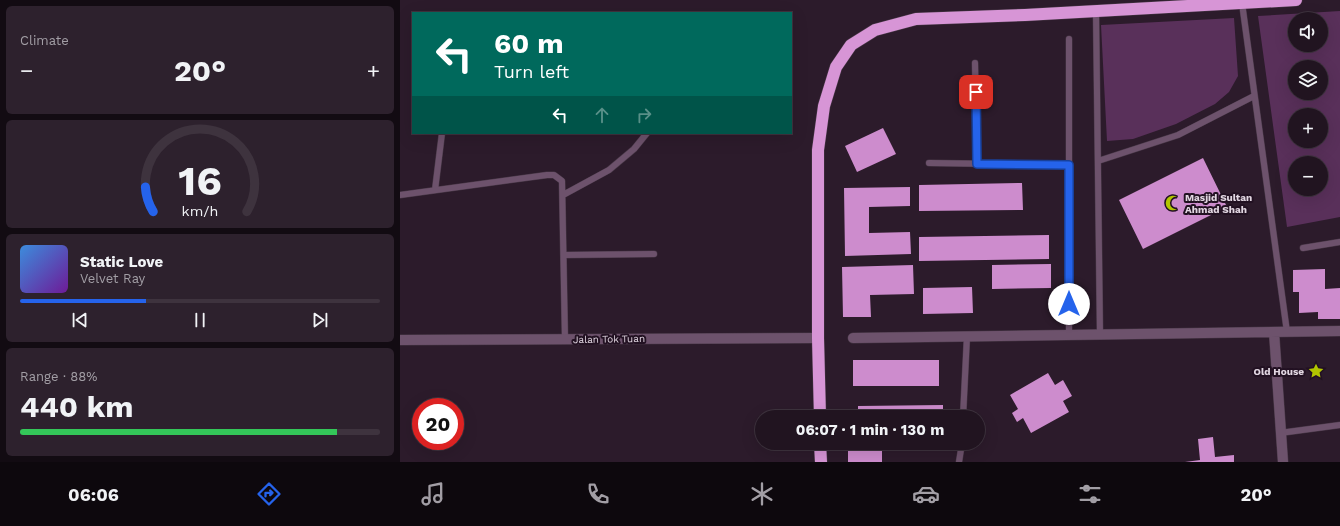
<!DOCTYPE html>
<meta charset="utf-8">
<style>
:root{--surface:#211420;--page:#2d212d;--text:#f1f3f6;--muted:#a29ea5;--line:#3e333e;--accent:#2563eb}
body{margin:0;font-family:"Work Sans",sans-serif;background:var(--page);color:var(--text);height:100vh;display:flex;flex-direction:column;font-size:15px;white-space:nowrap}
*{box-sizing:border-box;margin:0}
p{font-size:13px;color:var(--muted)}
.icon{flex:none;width:22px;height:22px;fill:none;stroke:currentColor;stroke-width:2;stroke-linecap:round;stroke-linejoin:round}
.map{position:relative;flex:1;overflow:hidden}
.panel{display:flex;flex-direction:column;gap:6px;padding:6px;background:#120b12;width:400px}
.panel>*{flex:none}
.hud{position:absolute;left:12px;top:12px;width:380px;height:122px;border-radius:0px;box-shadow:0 4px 16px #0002,0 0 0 1px var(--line);background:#00695c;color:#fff;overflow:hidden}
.buttons{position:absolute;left:888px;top:12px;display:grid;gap:8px}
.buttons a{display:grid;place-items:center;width:40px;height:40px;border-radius:50%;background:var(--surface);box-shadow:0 4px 16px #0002,0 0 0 1px var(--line);font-size:20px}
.speed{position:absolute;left:12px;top:398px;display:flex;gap:8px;font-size:20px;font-weight:700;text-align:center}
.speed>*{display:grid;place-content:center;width:52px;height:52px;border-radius:50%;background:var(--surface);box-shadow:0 4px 16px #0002,0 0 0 1px var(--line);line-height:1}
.speed .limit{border:6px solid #d22;background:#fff;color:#111}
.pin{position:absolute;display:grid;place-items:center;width:34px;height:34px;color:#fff;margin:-17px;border-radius:8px;box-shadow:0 2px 6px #0006}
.me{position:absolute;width:44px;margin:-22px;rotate:0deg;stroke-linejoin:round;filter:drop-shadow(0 0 3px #0008)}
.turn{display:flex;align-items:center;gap:14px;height:84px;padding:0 16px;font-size:18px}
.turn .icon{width:52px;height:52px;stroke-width:2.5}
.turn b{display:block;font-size:28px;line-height:34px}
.lanes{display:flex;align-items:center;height:38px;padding:0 16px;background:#0003;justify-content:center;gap:20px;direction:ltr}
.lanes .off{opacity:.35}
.big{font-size:30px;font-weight:700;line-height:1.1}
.panel .tile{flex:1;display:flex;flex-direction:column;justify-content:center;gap:6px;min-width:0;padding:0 14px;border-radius:6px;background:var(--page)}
.panel .dial{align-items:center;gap:0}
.dial svg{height:104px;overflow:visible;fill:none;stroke:var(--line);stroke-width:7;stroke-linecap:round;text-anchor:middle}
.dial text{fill:var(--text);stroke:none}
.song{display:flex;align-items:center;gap:12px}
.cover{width:48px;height:48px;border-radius:6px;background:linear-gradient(135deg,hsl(210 70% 55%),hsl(280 70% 35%))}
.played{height:4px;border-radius:2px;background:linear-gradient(90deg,var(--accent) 35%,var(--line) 35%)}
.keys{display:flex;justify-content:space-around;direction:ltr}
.heat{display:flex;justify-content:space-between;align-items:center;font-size:22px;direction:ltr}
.charge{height:6px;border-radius:3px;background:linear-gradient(90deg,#34c759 88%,var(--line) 0)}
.trip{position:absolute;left:355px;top:410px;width:230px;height:40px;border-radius:20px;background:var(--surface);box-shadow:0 4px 16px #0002,0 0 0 1px var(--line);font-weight:700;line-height:40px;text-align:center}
.dock{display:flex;height:64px;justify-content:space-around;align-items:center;background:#0d080d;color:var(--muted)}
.dock .icon{width:28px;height:28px}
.dock .active{color:var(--accent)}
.dock b{font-size:18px;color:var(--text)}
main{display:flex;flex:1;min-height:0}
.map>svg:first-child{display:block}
</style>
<main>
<section class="panel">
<div class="tile"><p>Climate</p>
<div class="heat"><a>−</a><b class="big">20°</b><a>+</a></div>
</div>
<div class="tile dial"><svg viewBox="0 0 100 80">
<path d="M14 69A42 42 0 1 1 86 69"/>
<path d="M14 69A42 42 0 0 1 8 50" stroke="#2563eb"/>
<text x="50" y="56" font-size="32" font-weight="700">16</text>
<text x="50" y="72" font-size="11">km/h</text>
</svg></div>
<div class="tile">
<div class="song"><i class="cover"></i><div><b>Static Love</b><p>Velvet Ray</p></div></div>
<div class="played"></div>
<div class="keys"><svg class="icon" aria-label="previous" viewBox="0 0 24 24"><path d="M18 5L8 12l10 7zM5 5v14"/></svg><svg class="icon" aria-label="pause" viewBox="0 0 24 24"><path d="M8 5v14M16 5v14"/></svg><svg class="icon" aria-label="next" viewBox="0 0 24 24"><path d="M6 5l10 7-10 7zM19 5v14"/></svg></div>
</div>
<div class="tile"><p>Range · 88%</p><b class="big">440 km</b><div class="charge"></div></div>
</section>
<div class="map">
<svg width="940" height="462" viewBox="0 0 940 462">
<rect width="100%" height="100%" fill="#2c1b2b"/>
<path fill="#59305a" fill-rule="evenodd" d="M940 11V217L887 227 858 16ZM895 19H921V45H895ZM895 67H921V93H895ZM895 115H921V141H895ZM895 163H921V189H895Z
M834 18 838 76 829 92 815 104 776 124 733 139 707 141 701 25Z"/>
<path fill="#cd8ccd" d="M483 128 496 154 457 172 445 146Z
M803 158 827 207 743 249 719 200Z
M622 183 623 210 519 211V185Z
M510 187V206L469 207V233L510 232 511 254 445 256 444 188Z
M649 235V259L519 261V237Z
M651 264V288L592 289V265Z
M513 265 514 294 470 295 471 317H443L442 267Z
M925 269V289L940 288V319H918V312L899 313V292H893V270Z
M572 287 573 313 523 314V288Z
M453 360H539V386H453Z
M648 373 655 385 663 380 672 396 663 401 669 412 631 433 623 418 617 422 612 413 618 409 610 395Z
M543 405V417H458V406Z
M813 437 815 457 834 455V462H785L800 460 798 439Z
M482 449V462H448V450Z"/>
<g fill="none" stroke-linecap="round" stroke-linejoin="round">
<defs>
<path id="lane" d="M842 3 887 332
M696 11 700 335
M575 63 577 163
M698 161 778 135 854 96
M529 163 669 165
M35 190 42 133
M0 195 147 175H154L162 181 165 340
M163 195 209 170 234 149 247 133
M903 248 940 242
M164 255 254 254
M669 335V39
M563 417 567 336
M880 433 940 425
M559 462 562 443"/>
<path id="street" d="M874 332 883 462
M453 338 940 331
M0 340 418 338"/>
<path id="highway" d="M420 417 418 338V150L424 106 436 67 451 45 475 30 516 19 625 15 896 0
M420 443 421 462"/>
</defs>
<use href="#lane" stroke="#493948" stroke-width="7"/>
<use href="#street" stroke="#493948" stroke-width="11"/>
<use href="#highway" stroke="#493948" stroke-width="13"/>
<use href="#lane" stroke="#6d526c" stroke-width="6"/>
<use href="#street" stroke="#6d526c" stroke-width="10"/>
<use href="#highway" stroke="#d795d6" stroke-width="12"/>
</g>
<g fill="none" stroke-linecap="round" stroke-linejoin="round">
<defs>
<path id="route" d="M576 92 577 164 669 165V304"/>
</defs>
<use href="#route" stroke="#184099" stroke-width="10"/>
<use href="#route" stroke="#2563eb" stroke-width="7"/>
</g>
<defs>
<symbol id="mosque-bare" viewBox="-9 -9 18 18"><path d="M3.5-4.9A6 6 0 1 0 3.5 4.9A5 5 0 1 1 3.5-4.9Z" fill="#b1c500" stroke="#212" stroke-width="2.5" paint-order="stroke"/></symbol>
<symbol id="sight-bare" viewBox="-9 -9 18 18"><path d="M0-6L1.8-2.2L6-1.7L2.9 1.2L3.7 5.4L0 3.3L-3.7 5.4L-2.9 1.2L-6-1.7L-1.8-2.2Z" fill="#b1c500" stroke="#212" stroke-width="2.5" paint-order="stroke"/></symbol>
</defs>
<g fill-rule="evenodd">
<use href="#mosque-bare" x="762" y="192" width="22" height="22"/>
<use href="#sight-bare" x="905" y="360" width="22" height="22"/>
</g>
<g text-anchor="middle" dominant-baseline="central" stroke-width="4" stroke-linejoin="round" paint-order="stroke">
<g font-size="10" font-weight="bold" fill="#e2d7e2" stroke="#212" text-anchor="start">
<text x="785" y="197">Masjid Sultan<tspan x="785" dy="12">Ahmad Shah</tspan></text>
<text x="904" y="371" text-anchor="end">Old House</text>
</g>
<g font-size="10" fill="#e2d7e2" stroke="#212">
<text transform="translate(209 339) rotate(-1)">Jalan Tok Tuan</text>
</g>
</g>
</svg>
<div class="buttons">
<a><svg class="icon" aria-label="sound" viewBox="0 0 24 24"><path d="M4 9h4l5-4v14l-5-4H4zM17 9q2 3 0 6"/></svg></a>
<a><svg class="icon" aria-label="layers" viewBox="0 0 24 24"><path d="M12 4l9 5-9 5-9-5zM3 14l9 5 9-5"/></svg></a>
<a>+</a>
<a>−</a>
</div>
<div class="speed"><div class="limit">20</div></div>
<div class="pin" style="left:576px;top:92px;background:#d93025"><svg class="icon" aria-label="arrive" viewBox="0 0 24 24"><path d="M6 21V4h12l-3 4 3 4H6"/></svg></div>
<svg class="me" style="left:669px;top:304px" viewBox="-20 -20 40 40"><circle r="19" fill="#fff"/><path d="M0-13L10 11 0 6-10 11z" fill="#2563eb"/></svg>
<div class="trip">06:07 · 1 min · 130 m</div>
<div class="hud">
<div class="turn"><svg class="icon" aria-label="left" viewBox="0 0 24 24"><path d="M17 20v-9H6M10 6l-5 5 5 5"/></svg><div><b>60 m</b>Turn left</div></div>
<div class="lanes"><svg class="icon" aria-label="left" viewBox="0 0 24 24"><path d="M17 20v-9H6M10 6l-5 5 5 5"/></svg><svg class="icon off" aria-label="ahead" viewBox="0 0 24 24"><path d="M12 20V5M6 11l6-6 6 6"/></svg><svg class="icon off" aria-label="right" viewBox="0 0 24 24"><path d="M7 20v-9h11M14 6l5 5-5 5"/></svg></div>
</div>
</div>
</main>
<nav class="dock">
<b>06:06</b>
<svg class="icon active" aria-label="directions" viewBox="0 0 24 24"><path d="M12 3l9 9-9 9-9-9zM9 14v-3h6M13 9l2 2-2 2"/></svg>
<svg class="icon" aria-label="music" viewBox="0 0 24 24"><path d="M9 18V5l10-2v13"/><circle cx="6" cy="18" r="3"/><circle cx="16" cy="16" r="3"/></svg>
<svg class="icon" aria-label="phone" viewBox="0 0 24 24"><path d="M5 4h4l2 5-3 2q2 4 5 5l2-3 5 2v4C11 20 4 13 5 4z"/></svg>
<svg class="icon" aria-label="climate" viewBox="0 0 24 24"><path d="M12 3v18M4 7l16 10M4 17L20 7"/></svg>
<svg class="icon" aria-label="car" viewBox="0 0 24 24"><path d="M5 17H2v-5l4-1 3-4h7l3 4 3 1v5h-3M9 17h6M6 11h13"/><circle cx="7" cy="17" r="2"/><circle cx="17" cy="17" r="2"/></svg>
<svg class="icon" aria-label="filters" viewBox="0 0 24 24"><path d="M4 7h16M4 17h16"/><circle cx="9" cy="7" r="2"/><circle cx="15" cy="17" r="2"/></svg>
<b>20°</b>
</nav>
